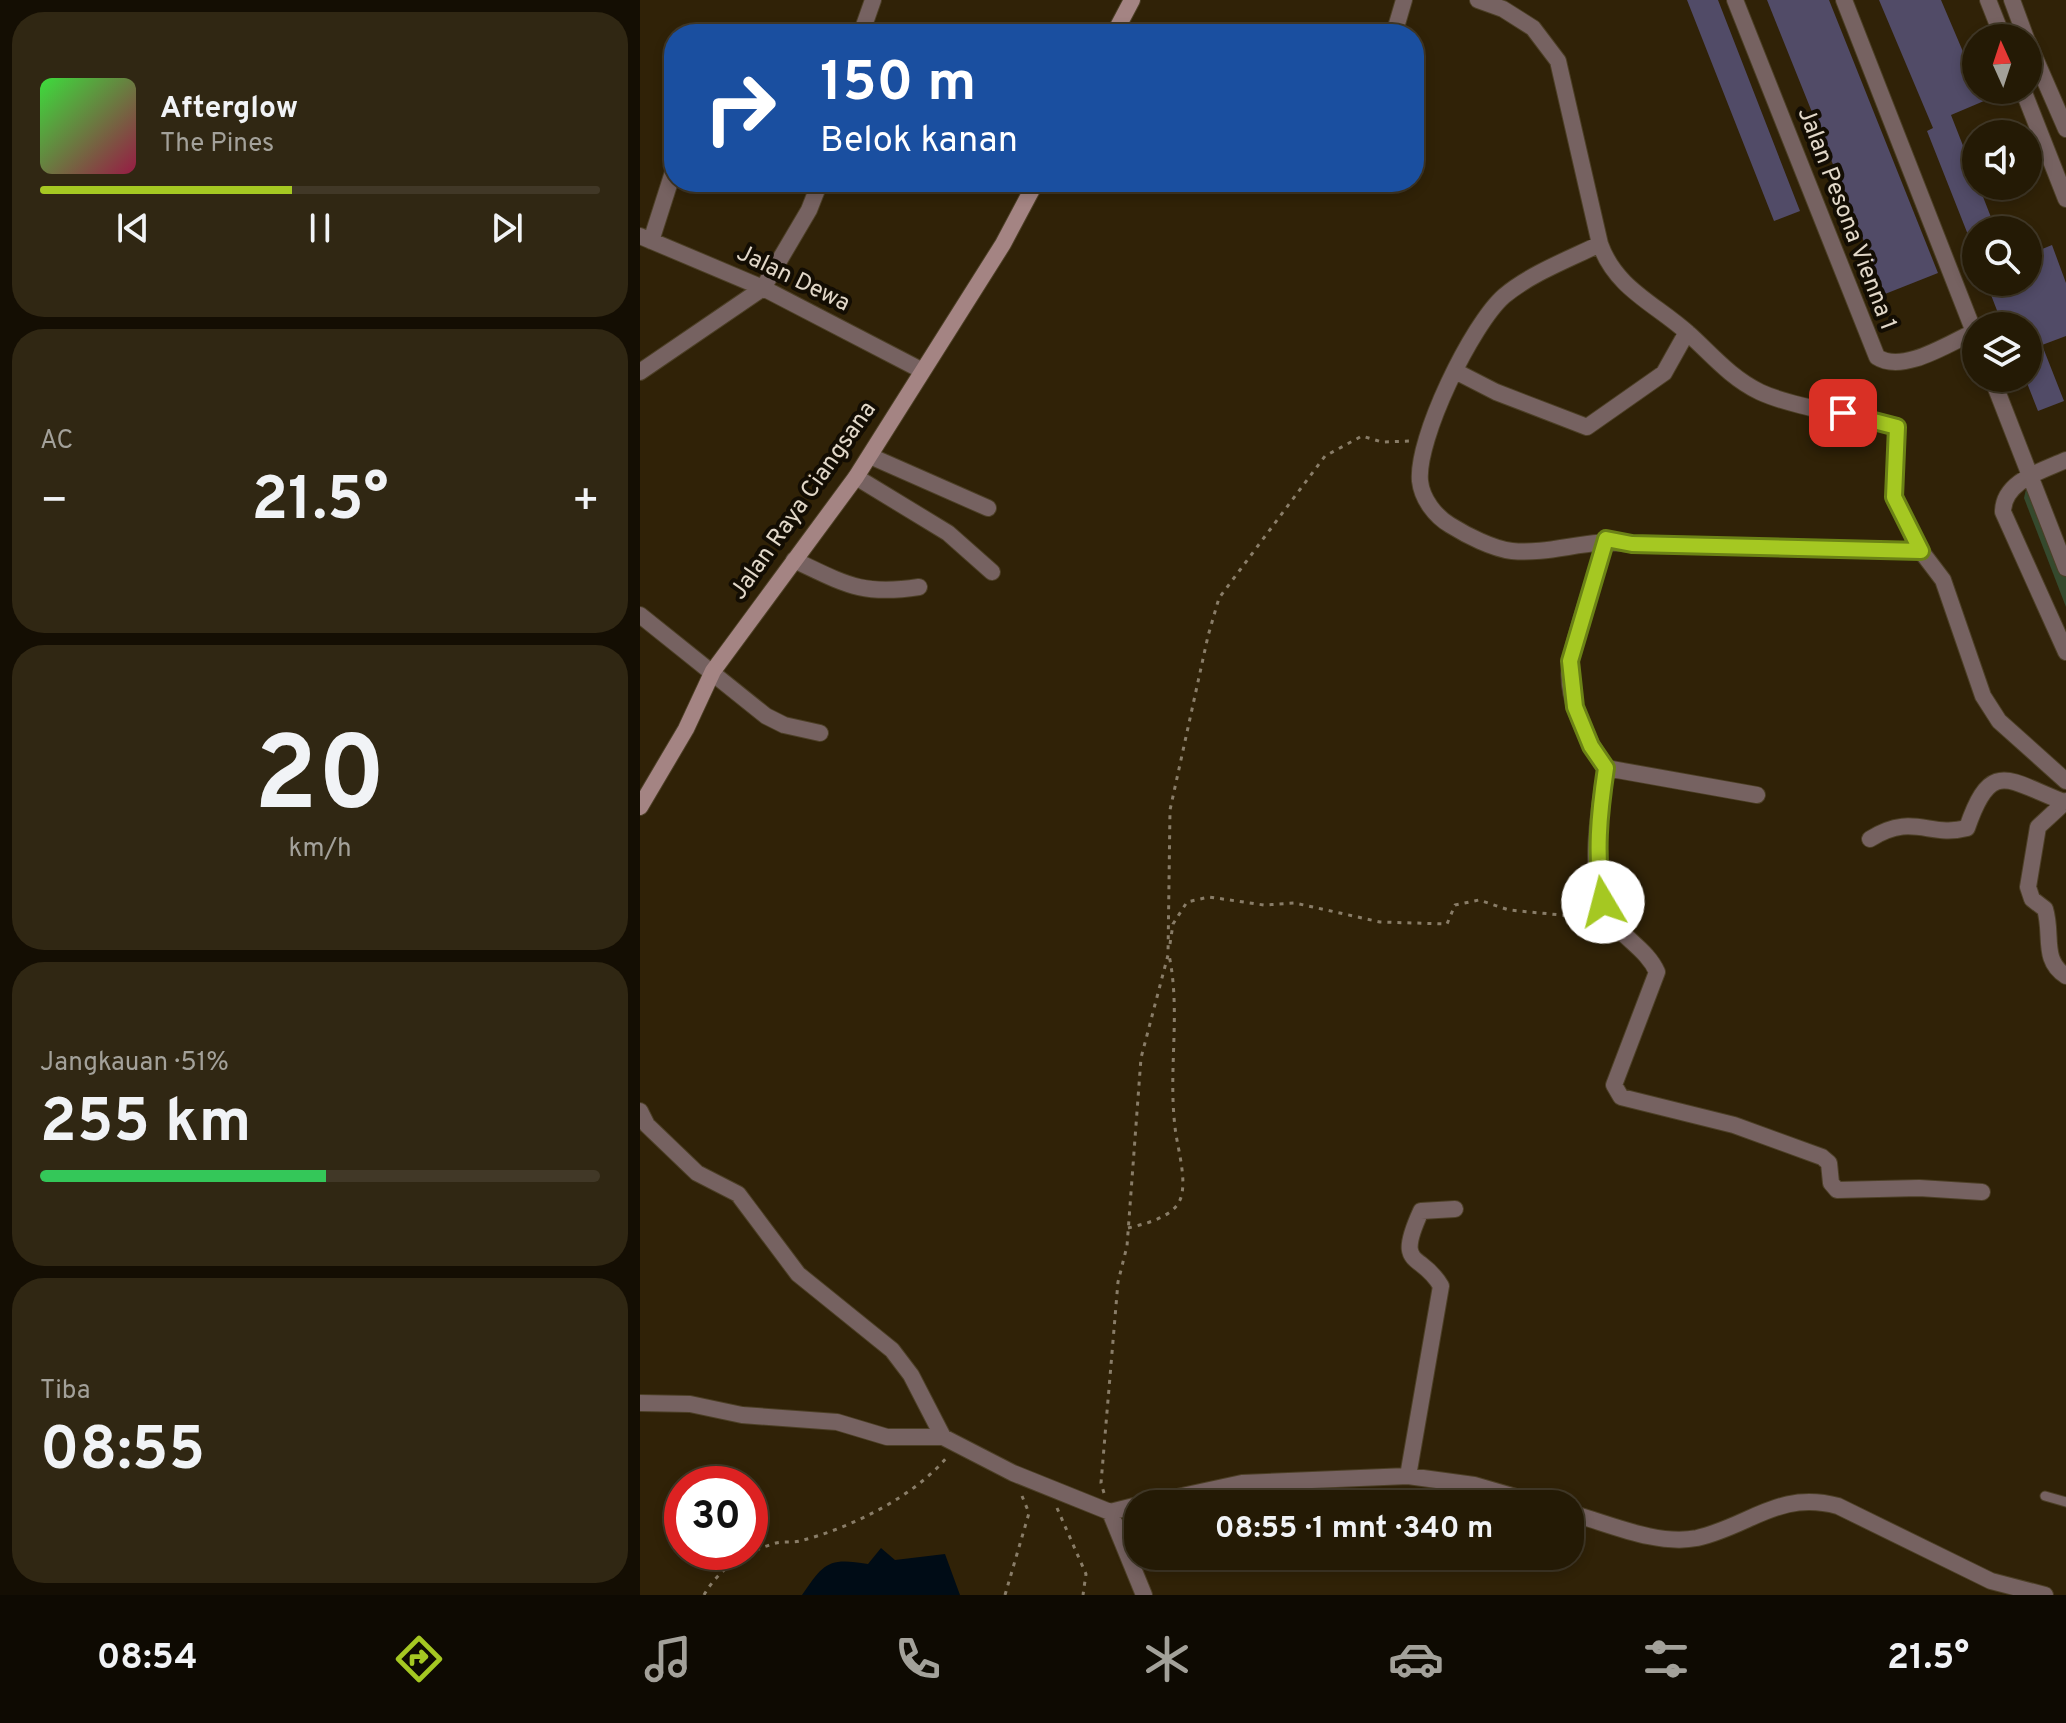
<!DOCTYPE html>
<html lang="id">
<meta charset="utf-8">
<style>
:root{--surface:#241a05;--page:#302713;--text:#f1f3f6;--muted:#a3a19a;--line:#413827;--accent:#a5c822}
body{margin:0;font-family:Overpass,sans-serif;background:var(--page);color:var(--text);height:100vh;display:flex;flex-direction:column;font-size:30px;white-space:nowrap}
*{box-sizing:border-box;margin:0}
p{font-size:26px;color:var(--muted)}
.icon{flex:none;width:44px;height:44px;fill:none;stroke:currentColor;stroke-width:2;stroke-linecap:round;stroke-linejoin:round}
.map{position:relative;flex:1;overflow:hidden}
.panel{display:flex;flex-direction:column;gap:12px;padding:12px;background:#140e03;width:640px}
.panel>*{flex:none}
.banner{position:absolute;left:24px;top:24px;width:760px;height:168px;border-radius:32px;box-shadow:0 4px 12px #0003,0 0 0 2px var(--line);background:#1a4fa0;color:#fff;overflow:hidden}
.needle{width:52px;rotate:357deg}
.tools{position:absolute;left:1322px;top:24px;display:grid;gap:16px}
.tools a{display:grid;place-items:center;width:80px;height:80px;border-radius:50%;background:var(--surface);box-shadow:0 4px 12px #0003,0 0 0 2px var(--line);font-size:40px}
.speed{position:absolute;left:24px;top:1466px;display:flex;gap:16px;font-size:40px;font-weight:700;text-align:center}
.speed>*{display:grid;place-content:center;width:104px;height:104px;border-radius:50%;background:var(--surface);box-shadow:0 4px 12px #0003,0 0 0 2px var(--line);line-height:1}
.speed .limit{border:12px solid #d22;background:#fff;color:#111}
.pin{position:absolute;display:grid;place-items:center;width:68px;height:68px;color:#fff;margin:-34px;border-radius:16px;box-shadow:0 4px 12px #0006}
.me{position:absolute;width:88px;margin:-44px;rotate:352deg;stroke-linejoin:round;filter:drop-shadow(0 0 6px #0008)}
.turn{display:flex;align-items:center;gap:28px;height:168px;padding:0 24px;font-size:36px}
.turn .icon{width:104px;height:104px;stroke-width:2.5}
.turn b{display:block;font-size:56px;line-height:68px}
.big{font-size:60px;font-weight:700;line-height:1.1}
.panel .tile{flex:1;display:flex;flex-direction:column;justify-content:center;gap:12px;min-width:0;padding:0 28px;border-radius:32px;background:var(--page)}
.panel .dial{align-items:center;gap:0}
.dial b{font-size:104px;line-height:1}
.song{display:flex;align-items:center;gap:24px}
.cover{width:96px;height:96px;border-radius:12px;background:linear-gradient(135deg,hsl(120 70% 55%),hsl(340 70% 35%))}
.played{height:8px;border-radius:4px;background:linear-gradient(90deg,var(--accent) 45%,var(--line) 45%)}
.keys{display:flex;justify-content:space-around;direction:ltr}
.heat{display:flex;justify-content:space-between;align-items:center;font-size:44px;direction:ltr}
.charge{height:12px;border-radius:6px;background:linear-gradient(90deg,#34c759 51%,var(--line) 0)}
.trip{position:absolute;left:484px;top:1490px;width:460px;height:80px;border-radius:32px;background:var(--surface);box-shadow:0 4px 12px #0003,0 0 0 2px var(--line);font-weight:700;line-height:80px;text-align:center}
.menu{display:flex;height:128px;justify-content:space-around;align-items:center;background:#0e0a02;color:var(--muted)}
.menu .icon{width:56px;height:56px}
.menu .selected{color:var(--accent)}
.menu b{font-size:36px;color:var(--text)}
main{display:flex;flex:1;min-height:0}
.map>svg:first-child{display:block}
</style>
<main>
<section class="panel">
<div class="tile">
<div class="song"><i class="cover"></i><div><b>Afterglow</b><p>The Pines</p></div></div>
<div class="played"></div>
<div class="keys"><svg class="icon" aria-label="previous" viewBox="0 0 24 24"><path d="M18 5L8 12l10 7zM5 5v14"/></svg><svg class="icon" aria-label="pause" viewBox="0 0 24 24"><path d="M8 5v14M16 5v14"/></svg><svg class="icon" aria-label="next" viewBox="0 0 24 24"><path d="M6 5l10 7-10 7zM19 5v14"/></svg></div>
</div>
<div class="tile"><p>AC</p>
<div class="heat"><a>−</a><b class="big">21.5°</b><a>+</a></div>
</div>
<div class="tile dial"><b>20</b><p>km/h</p></div>
<div class="tile"><p>Jangkauan · 51%</p><b class="big">255 km</b><div class="charge"></div></div>
<div class="tile"><p>Tiba</p><b class="big">08:55</b></div>
</section>
<div class="map">
<svg width="1426" height="1595" viewBox="0 0 1426 1595">
<rect width="100%" height="100%" fill="#302207"/>
<path fill="#35492d" d="M1387 485 1426 553V607L1384 498Z"/>
<path fill="#000c16" d="M241 1548 255 1560 305 1554 320 1595H162C184 1563 188 1557 228 1564Z"/>
<path fill="#514b67" d="M1047 0H1078L1160 211 1134 221Z
M1127 0H1189L1298 273 1245 294Z
M1239 0H1301L1344 101 1311 115 1356 230H1336V255L1287 131 1293 128Z
M1412 245 1426 283V336L1402 345 1424 401 1398 411 1385 378H1388V326H1363L1346 282H1388V255Z"/>
<g fill="none" stroke-linecap="round" stroke-linejoin="round">
<defs>
<path id="service" d="M1405 1496 1426 1502"/>
<path id="minor" d="M838 0 863 9 893 28 918 61 960 244C976 289 1016 304 1049 334 1072 355 1091 378 1120 392 1152 407 1220 417 1257 427L1254 497 1281 551 1303 580 1343 696 1359 721 1426 781
M1095 0 1237 357C1263 374 1309 343 1334 332
M1204 0 1336 337
M1348 0 1363 38
M1372 0 1386 38
M221 34 233 0
M754 34 764 0
M1388 42 1426 129
M1383 90 1426 199
M0 236 123 288 281 370
M11 241 34 169
M960 244C929 259 890 274 864 296 832 324 776 439 780 481 782 499 795 516 810 525 826 535 853 549 872 551 913 555 950 537 992 544L1281 551
M815 371 856 392 947 427 1024 373 1047 332
M0 372 123 288 169 210 180 182
M1352 378 1426 568
M230 456 348 508
M1426 460C1402 471 1363 481 1363 512L1426 652
M216 477 308 533 352 572
M966 539C956 579 939 619 931 658 923 695 946 739 966 768L1117 795
M154 560C205 584 222 596 279 587
M0 615 126 716 144 725 180 733
M966 768C959 810 945 886 972 921 986 940 1008 951 1017 972L974 1085 981 1097 1094 1125 1182 1157 1189 1163 1191 1183 1197 1190 1279 1188 1342 1192
M1426 801 1398 827 1388 887 1392 899 1405 909C1413 935 1401 960 1426 976
M1230 839C1273 812 1289 838 1327 828 1351 758 1367 780 1424 802
M0 1111 7 1125 57 1173 98 1194 158 1274 252 1350 271 1375 303 1437
M0 1403 50 1404 102 1415 197 1422 247 1437H303L373 1473 470 1512 498 1505
M768 1476 801 1286C781 1251 754 1270 781 1211L815 1209
M505 1504 602 1483 768 1476 834 1485 900 1504
M470 1512 504 1595
M930 1513C968 1523 1016 1546 1057 1538 1110 1526 1139 1490 1198 1506L1351 1581 1405 1595"/>
<path id="secondary" d="M474 34 492 0
M0 807 46 729 73 671 216 477 363 244 396 182"/>
</defs>
<use href="#service" stroke="#4c3f26" stroke-width="11"/>
<use href="#minor" stroke="#4c3f26" stroke-width="18"/>
<use href="#secondary" stroke="#4c3f26" stroke-width="18"/>
<path stroke="#897d68" stroke-width="3" stroke-dasharray="4 6" stroke-linecap="butt" d="M530 944 533 924 547 902 569 897 624 905 655 903 740 922 807 924 815 905 839 900 869 910 952 918
M488 1228C505 1224 533 1217 540 1200 548 1181 537 1147 535 1127 528 1069 541 1012 529 955
M464 1493 461 1483 478 1282 487 1246 501 1058 528 955 530 810 568 636 579 598 685 456 722 436 742 442 771 441
M417 1508 446 1574 443 1595
M64 1595C79 1568 107 1551 136 1543 144 1541 153 1543 160 1541 210 1528 274 1497 307 1457
M365 1595 389 1513 382 1496"/>
<use href="#service" stroke="#766261" stroke-width="9"/>
<use href="#minor" stroke="#766261" stroke-width="16"/>
<use href="#secondary" stroke="#a48483" stroke-width="16"/>
</g>
<g fill="none" stroke-linecap="round" stroke-linejoin="round">
<defs>
<path id="route" d="M963 902C955 855 959 814 966 768L951 746 935 707 930 661 966 539 992 544 1281 551 1254 497 1257 427 1203 413"/>
</defs>
<use href="#route" stroke="#6b8216" stroke-width="20"/>
<use href="#route" stroke="#a5c822" stroke-width="14"/>
</g>
<g text-anchor="middle" dominant-baseline="central" stroke-width="8" stroke-linejoin="round" paint-order="stroke">
<g font-size="24" fill="#e2d8c9" stroke="#130d03">
<text transform="translate(1206 219) rotate(69)">Jalan Pesona Vienna 1</text>
<text transform="translate(153 279) rotate(26)">Jalan Dewa</text>
<text transform="translate(164 501) rotate(-55)">Jalan Raya Ciangsana</text>
</g>
</g>
</svg>
<div class="tools">
<a><svg class="needle" viewBox="-14 -14 28 28"><path d="M0-13l5 13h-10z" fill="#e53935"/><path d="M0 13l5-13h-10z" fill="#a3a19a"/></svg></a>
<a><svg class="icon" aria-label="sound" viewBox="0 0 24 24"><path d="M4 9h4l5-4v14l-5-4H4zM17 9q2 3 0 6"/></svg></a>
<a><svg class="icon" aria-label="search" viewBox="0 0 24 24"><circle cx="10" cy="10" r="6"/><path d="M15 15l6 6"/></svg></a>
<a><svg class="icon" aria-label="layers" viewBox="0 0 24 24"><path d="M12 4l9 5-9 5-9-5zM3 14l9 5 9-5"/></svg></a>
</div>
<div class="speed"><div class="limit">30</div></div>
<div class="pin" style="left:1203px;top:413px;background:#d93025"><svg class="icon" aria-label="arrive" viewBox="0 0 24 24"><path d="M6 21V4h12l-3 4 3 4H6"/></svg></div>
<svg class="me" style="left:963px;top:902px" viewBox="-20 -20 40 40"><circle r="19" fill="#fff"/><path d="M0-13L10 11 0 6-10 11z" fill="#a5c822"/></svg>
<div class="trip">08:55 · 1 mnt · 340 m</div>
<div class="banner">
<div class="turn"><svg class="icon" aria-label="right" viewBox="0 0 24 24"><path d="M7 20v-9h11M14 6l5 5-5 5"/></svg><div><b>150 m</b>Belok kanan</div></div>
</div>
</div>
</main>
<nav class="menu">
<b>08:54</b>
<svg class="icon selected" aria-label="directions" viewBox="0 0 24 24"><path d="M12 3l9 9-9 9-9-9zM9 14v-3h6M13 9l2 2-2 2"/></svg>
<svg class="icon" aria-label="music" viewBox="0 0 24 24"><path d="M9 18V5l10-2v13"/><circle cx="6" cy="18" r="3"/><circle cx="16" cy="16" r="3"/></svg>
<svg class="icon" aria-label="phone" viewBox="0 0 24 24"><path d="M5 4h4l2 5-3 2q2 4 5 5l2-3 5 2v4C11 20 4 13 5 4z"/></svg>
<svg class="icon" aria-label="climate" viewBox="0 0 24 24"><path d="M12 3v18M4 7l16 10M4 17L20 7"/></svg>
<svg class="icon" aria-label="car" viewBox="0 0 24 24"><path d="M5 17H2v-5l4-1 3-4h7l3 4 3 1v5h-3M9 17h6M6 11h13"/><circle cx="7" cy="17" r="2"/><circle cx="17" cy="17" r="2"/></svg>
<svg class="icon" aria-label="filters" viewBox="0 0 24 24"><path d="M4 7h16M4 17h16"/><circle cx="9" cy="7" r="2"/><circle cx="15" cy="17" r="2"/></svg>
<b>21.5°</b>
</nav>
